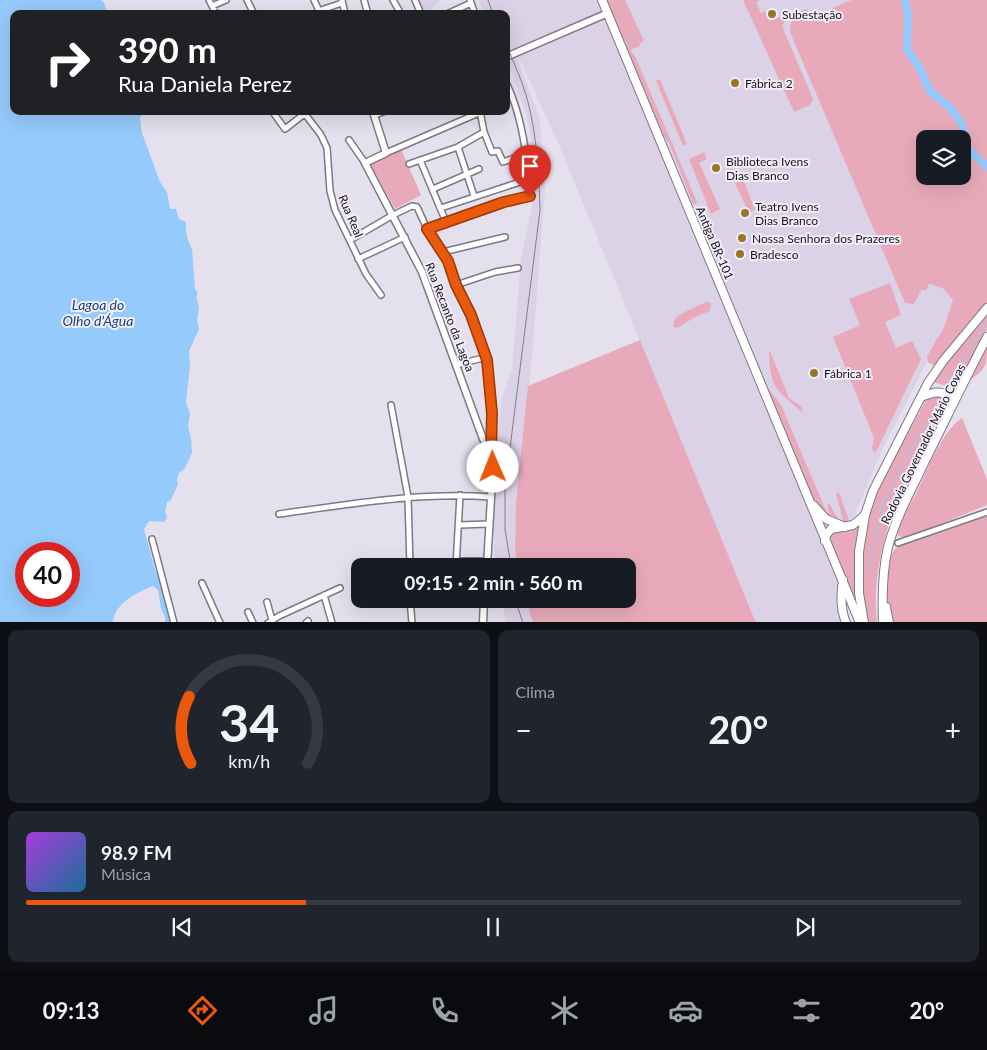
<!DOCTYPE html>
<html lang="pt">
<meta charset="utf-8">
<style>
:root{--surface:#171b24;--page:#20242c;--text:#f1f3f6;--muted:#9ea1a6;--line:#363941;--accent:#ea580c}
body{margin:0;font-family:Lato,sans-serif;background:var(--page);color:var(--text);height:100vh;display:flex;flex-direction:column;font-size:19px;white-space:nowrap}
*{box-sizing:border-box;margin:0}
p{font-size:16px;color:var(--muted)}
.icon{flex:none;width:28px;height:28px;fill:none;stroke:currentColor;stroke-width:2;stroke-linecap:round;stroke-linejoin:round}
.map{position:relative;height:622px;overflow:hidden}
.sheet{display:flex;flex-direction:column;gap:8px;padding:8px;background:#0d0f14;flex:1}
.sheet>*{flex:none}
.banner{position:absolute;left:10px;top:10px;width:500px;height:105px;border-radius:10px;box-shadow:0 5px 20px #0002;background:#202124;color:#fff;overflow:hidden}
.buttons{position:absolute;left:916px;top:130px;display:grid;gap:10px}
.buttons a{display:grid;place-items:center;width:55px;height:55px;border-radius:10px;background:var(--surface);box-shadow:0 5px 20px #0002;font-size:25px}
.speed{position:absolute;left:15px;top:542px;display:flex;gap:10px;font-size:25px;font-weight:700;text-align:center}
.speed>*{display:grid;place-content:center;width:65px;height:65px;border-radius:50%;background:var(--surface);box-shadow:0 5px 20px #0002;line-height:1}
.speed .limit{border:8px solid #d22;background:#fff;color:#111}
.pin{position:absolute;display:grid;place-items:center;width:42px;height:42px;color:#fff;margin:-51px -21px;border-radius:50% 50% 50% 0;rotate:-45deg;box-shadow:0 0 5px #0007}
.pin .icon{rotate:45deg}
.me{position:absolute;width:55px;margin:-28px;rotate:359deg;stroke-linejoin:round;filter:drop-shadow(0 0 4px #0008)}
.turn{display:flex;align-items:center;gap:18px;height:105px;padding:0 25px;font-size:22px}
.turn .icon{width:65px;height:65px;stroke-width:2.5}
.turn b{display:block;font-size:35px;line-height:42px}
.big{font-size:38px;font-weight:700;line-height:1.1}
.sheet .widget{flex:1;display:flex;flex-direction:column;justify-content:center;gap:8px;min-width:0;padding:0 18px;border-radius:10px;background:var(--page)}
.sheet .dial{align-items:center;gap:0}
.dial svg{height:130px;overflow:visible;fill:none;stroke:var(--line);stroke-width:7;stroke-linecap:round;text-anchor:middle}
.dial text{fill:var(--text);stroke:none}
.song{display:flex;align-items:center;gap:15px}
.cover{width:60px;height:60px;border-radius:8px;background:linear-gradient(135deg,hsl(280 70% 55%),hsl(200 70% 35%))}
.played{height:5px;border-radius:2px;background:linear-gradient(90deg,var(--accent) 30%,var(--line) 30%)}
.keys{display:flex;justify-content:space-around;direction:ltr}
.heat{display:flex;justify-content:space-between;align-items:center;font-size:28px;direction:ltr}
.sheet .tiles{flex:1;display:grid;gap:8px;grid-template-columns:1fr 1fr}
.widget:last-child{grid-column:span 2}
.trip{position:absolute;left:351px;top:558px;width:285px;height:50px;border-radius:10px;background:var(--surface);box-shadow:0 5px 20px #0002;font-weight:700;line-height:50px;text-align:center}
.tab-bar{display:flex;height:80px;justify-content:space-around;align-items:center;background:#090b0e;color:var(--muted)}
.tab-bar .icon{width:35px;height:35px}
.tab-bar .selected{color:var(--accent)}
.tab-bar b{font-size:22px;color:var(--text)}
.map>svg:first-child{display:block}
</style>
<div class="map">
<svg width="987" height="623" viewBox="0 0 987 623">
<rect width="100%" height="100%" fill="#e5e0ee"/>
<path fill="#dbd2e7" d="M416 0H441L425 14H421Z
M479 0H851L816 17 810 18 808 13 795 24 987 287 931 364 927 362 884 446 855 514 845 527 838 600 842 622H756L559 145 515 49 506 52V14H484Z
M516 55 540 119 545 190 532 357 516 503 515 549 517 566H497L494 549V512L499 421 502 397 512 370 521 259 533 202 532 164 534 157 530 133 524 107 507 59Z
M502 599H525L533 622H506Z"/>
<path fill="#e8aabb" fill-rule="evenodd" d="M602 0H625L644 41 639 44 640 46 630 50 635 56 697 202 696 204H693L669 143 664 136 627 51Z
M743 0H760L756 2 761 13 765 11 769 21 783 16 785 21 782 26 813 99 810 105 794 112Z
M851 0H987V303C971 325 950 342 935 366L928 362 927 357 936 340 943 330 953 300 944 289 931 284H929L926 290H921L914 304 905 303 790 32C789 22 796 11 807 9L811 18ZM925 139H962V176H925Z
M660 79 687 144 683 146 656 81Z
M401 149 421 195 395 209 370 164Z
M704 152 707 159 699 163 720 209 711 214 689 159Z
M743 179 755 210 749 213 735 183Z
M890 283 901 315 885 322 896 348 912 341 921 359 876 452H874L872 448 874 438 833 337 860 325 849 299Z
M707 302 711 303 710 311 695 317 677 328 673 327C674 324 674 321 675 319 678 314 701 304 707 302Z
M987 314V330L957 385 955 387H949L933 382 953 353Z
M640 340 752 613 756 622H533L525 599H628V566H517L515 549 516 503 528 386Z
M987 345C987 364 987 369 970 380Z
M769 351H770L789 398 801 406 803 413C776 389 770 389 769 351Z
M767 387 781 405 827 513H829L827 503 830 505 838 519 843 520 836 494 839 492 850 523 844 524 830 519 814 503Z
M932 395H941L943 398 944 404 889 524C879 556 873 589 877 622L866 623C861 593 859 565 864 535 873 486 904 443 926 400Z
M962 418 987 479V505L906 538 898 536 897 532C902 518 909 506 916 494 926 472 942 431 962 418Z
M987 514V622L892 623C885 607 884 562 895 549 897 547 902 545 905 543Z
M859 526 854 570 856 607 829 539 834 531 849 530Z"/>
<path fill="#95cafc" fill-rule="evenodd" d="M0 0H101L104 3 108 14H14V111H143L140 118 142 133 160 182 167 192 170 209H176L179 219 186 222C185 229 188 243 192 249L195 289 198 293 196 296 199 307 197 320 199 329 189 351 190 366 186 402 190 414 188 427 191 438 192 453 185 468 179 473 177 480 178 484 171 500 167 502 165 511 167 518 164 522 149 521 144 529 155 570 161 585 171 622H165V617L161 608 158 590 153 586C136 593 115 603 113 622H0ZM26 554H69V596H26Z"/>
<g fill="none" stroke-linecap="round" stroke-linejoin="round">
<path stroke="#95cafc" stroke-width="1" d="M623 42 637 36
M945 390 950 379 987 323
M872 568 870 555 877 538 876 530 880 524 881 507 915 440 940 408 943 396"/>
<path stroke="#95cafc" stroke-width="8" d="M905 0 908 15 907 49 919 67 930 91 949 107 962 124 967 148 987 167"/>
<defs>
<path id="minor" d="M209 0 216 14
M247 0 254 14
M314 0 320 13
M342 0 345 14
M364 0 368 14
M393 0 401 14
M415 0 421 14
M470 0 475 14
M212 6 226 0
M318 11 342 3
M447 14 471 3
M272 111 285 129 308 111
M480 111 484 132 492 152 498 151 503 162 526 154
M305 114 321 135 327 148 330 191 335 210 366 274 381 295
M349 140 365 163
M458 147 474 196
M386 153 481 112
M420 160 446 222
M409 164 458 147 484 132
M433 189 479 169
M441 208 529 179
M427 229 504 202 530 195C527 157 523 118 506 82
M350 240 393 215 412 206 417 207 429 233 448 261 456 285 471 315 487 360 492 413 491 453
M443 252 505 237
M358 259 405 237
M456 285 495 272 518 268
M456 365 479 359
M391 405 408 497 410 566
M475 465 493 467
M279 514C350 504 419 492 491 497
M459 525 490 524
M152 539 174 623
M898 543 987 512
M457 561H487
M456 566 460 495
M202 583 220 623
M324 595 332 623
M410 599 412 623
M267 602 272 620
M410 603 483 604
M248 612 253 623
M268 623 279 616 340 588
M306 623 308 621"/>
<path id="tertiary" d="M506 57 608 13
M384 111 374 115 386 153 365 163 422 272 483 439 491 453 493 464 487 566
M483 623 484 599"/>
<path id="primary" d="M602 0 860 623
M813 505 826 519 845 527
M825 541 826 535 831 529 853 525 865 515"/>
<path id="trunk" d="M921 397C932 393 939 389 950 397L951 407
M843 580C841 595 840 608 846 623
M886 607 889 623
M864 623 859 593V552L865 515 873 491 928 383 943 361 987 308
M883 623C882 597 882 572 888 547 896 517 911 491 924 463 945 421 965 379 987 337"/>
</defs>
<use href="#minor" stroke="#7d7885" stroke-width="8"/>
<use href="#tertiary" stroke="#7d7885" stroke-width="9"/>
<use href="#primary" stroke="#7d7885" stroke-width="10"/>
<use href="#trunk" stroke="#7d7885" stroke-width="10"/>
<use href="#minor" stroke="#fff" stroke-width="5"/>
<use href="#tertiary" stroke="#fff" stroke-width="6"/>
<use href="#primary" stroke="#fff" stroke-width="8"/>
<use href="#trunk" stroke="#fff" stroke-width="8"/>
<path stroke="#827e88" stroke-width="1" d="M488 0 493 14
M506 44C514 63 523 83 528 102 537 137 539 175 540 210L505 488V529L511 566
M515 599 523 623"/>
</g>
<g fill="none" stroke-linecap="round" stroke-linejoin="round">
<defs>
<path id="route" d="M493 467 491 454 492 413 487 360 471 315 456 285 448 261 427 229 504 202 530 196"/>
</defs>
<use href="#route" stroke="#983908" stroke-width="12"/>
<use href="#route" stroke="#ea580c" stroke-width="9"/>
</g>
<g fill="#9a7621" stroke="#f3edfb" stroke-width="2">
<circle cx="772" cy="14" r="5"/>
<circle cx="735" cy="83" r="5"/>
<circle cx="716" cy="168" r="5"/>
<circle cx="745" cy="213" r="5"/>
<circle cx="742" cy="238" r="5"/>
<circle cx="740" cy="254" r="5"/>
<circle cx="814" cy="373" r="5"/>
</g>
<g text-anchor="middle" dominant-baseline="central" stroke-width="4" stroke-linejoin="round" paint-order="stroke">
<g font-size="12" fill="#18161b" stroke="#f3edfb" text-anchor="start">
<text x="782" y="14">Subestação</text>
<text x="745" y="83">Fábrica 2</text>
<text x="726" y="161">Biblioteca Ivens<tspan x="726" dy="14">Dias Branco</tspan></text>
<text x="755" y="206">Teatro Ivens<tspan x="755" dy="14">Dias Branco</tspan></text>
<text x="752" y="238">Nossa Senhora dos Prazeres</text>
<text x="750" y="254">Bradesco</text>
<text x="824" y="373">Fábrica 1</text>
</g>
<g font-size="12" fill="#18161b" stroke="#f3edfb">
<text transform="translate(351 216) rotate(67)">Rua Real</text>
<text transform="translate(715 243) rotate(67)">Antiga BR-101</text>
<text transform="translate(450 317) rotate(69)">Rua Recanto da Lagoa</text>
<text transform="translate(923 444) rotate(-64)">Rodovia Governador Mário Covas</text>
</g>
<g font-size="14" font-style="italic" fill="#17466f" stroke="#f3edfb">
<text x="98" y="304">Lagoa do<tspan x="98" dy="16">Olho d'Água</tspan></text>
</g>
</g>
</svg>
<div class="buttons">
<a><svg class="icon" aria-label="layers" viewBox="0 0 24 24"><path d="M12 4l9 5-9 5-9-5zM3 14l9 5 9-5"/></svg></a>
</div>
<div class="speed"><div class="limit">40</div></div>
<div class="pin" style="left:530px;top:196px;background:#d93025"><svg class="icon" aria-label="arrive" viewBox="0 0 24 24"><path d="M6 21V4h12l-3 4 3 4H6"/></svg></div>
<svg class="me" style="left:493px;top:467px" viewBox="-20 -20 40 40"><circle r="19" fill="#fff"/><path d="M0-13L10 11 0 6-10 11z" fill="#ea580c"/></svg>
<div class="trip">09:15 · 2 min · 560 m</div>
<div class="banner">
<div class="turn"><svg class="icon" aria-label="right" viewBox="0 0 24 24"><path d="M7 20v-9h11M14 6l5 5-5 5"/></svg><div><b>390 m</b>Rua Daniela Perez</div></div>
</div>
</div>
<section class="sheet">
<div class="tiles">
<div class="widget dial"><svg viewBox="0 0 100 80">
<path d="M14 69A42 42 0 1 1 86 69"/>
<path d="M14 69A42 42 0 0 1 13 28" stroke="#ea580c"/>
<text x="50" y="56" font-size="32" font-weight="700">34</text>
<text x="50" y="72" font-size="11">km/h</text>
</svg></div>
<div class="widget"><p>Clima</p>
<div class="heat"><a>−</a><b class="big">20°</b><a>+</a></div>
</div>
<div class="widget">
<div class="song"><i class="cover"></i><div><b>98.9 FM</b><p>Música</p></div></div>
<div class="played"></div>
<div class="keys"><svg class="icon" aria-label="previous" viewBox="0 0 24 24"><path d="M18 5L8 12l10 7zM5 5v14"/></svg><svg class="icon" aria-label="pause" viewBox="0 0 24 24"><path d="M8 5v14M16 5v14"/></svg><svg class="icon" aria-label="next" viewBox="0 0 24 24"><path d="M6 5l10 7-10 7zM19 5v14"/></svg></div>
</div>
</div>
</section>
<nav class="tab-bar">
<b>09:13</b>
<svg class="icon selected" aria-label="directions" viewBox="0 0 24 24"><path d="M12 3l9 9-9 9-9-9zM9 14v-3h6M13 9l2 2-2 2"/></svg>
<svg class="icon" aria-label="music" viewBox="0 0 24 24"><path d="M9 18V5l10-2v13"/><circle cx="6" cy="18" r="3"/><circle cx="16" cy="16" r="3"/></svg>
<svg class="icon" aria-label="phone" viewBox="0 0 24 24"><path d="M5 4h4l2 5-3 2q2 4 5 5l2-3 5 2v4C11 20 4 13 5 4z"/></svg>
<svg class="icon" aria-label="climate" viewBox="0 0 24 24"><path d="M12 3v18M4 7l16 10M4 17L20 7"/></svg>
<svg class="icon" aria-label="car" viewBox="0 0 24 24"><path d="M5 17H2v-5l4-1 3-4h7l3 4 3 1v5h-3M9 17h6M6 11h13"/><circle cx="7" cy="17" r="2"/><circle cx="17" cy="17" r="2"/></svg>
<svg class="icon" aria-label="filters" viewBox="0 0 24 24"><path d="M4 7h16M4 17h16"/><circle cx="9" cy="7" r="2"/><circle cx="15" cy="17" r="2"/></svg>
<b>20°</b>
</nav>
